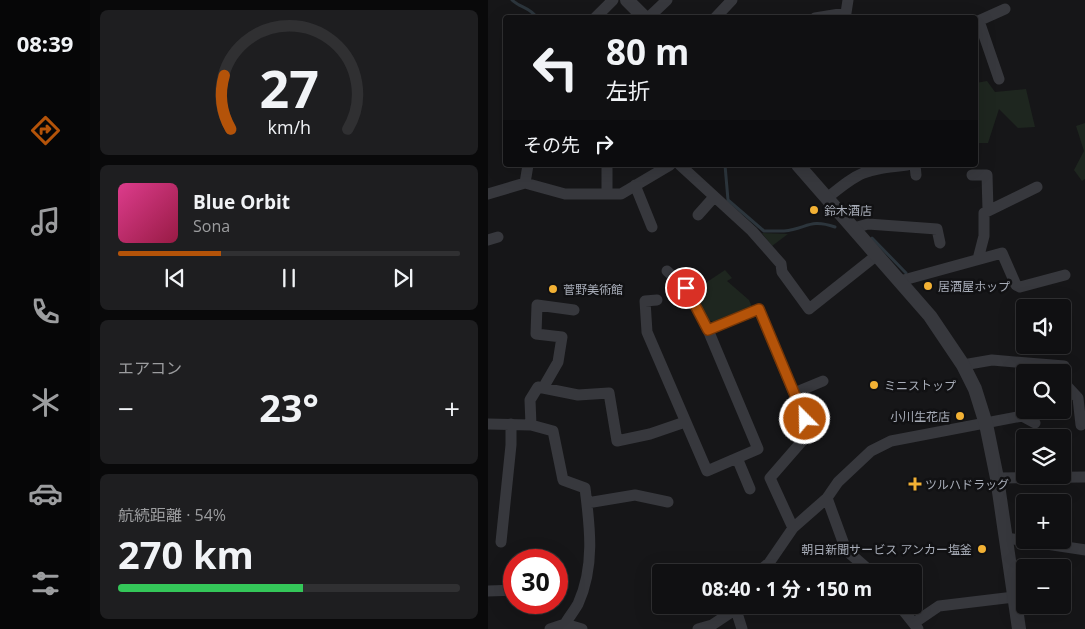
<!DOCTYPE html>
<html lang="ja">
<meta charset="utf-8">
<style>
:root{--surface:#101012;--page:#1e1e20;--text:#f1f3f6;--muted:#9c9d9f;--line:#303032;--accent:#b45309}
body{margin:0;font-family:"Open Sans","Noto Sans JP",sans-serif;background:var(--page);color:var(--text);height:100vh;display:flex;flex-direction:column;font-size:19px;white-space:nowrap}
*{box-sizing:border-box;margin:0}
p{font-size:16px;color:var(--muted)}
.icon{flex:none;width:28px;height:28px;fill:none;stroke:currentColor;stroke-width:2;stroke-linecap:round;stroke-linejoin:round}
.map{position:relative;flex:1;overflow:hidden}
.side{display:flex;flex-direction:column;gap:10px;padding:10px;background:#09090a;width:398px}
.side>*{flex:none}
.banner{position:absolute;left:15px;top:15px;width:475px;height:152px;border-radius:5px;box-shadow:0 5px 20px #0002,0 0 0 1px var(--line);background:#101012;color:var(--text);overflow:hidden}
.tools{position:absolute;left:528px;top:299px;display:grid;gap:10px}
.tools a{display:grid;place-items:center;width:55px;height:55px;border-radius:5px;background:var(--surface);box-shadow:0 5px 20px #0002,0 0 0 1px var(--line);font-size:25px}
.speed{position:absolute;left:15px;top:549px;display:flex;gap:10px;font-size:25px;font-weight:700;text-align:center}
.speed>*{display:grid;place-content:center;width:65px;height:65px;border-radius:50%;background:var(--surface);box-shadow:0 5px 20px #0002,0 0 0 1px var(--line);line-height:1}
.speed .limit{border:8px solid #d22;background:#fff;color:#111}
.pin{position:absolute;display:grid;place-items:center;width:42px;height:42px;color:#fff;margin:-21px;border:2px solid #fff;border-radius:50%;box-shadow:0 1px 5px #0007}
.me{position:absolute;width:55px;margin:-28px;rotate:337deg;stroke-linejoin:round;filter:drop-shadow(0 0 4px #0008)}
.turn{display:flex;align-items:center;gap:18px;height:105px;padding:0 20px;font-size:22px}
.turn .icon{width:65px;height:65px;stroke-width:2.5}
.turn b{display:block;font-size:35px;line-height:42px}
.then{display:flex;align-items:center;height:48px;padding:0 20px;background:#0003;gap:10px;font-size:19px}
.big{font-size:38px;font-weight:700;line-height:1.1}
.side .widget{flex:1;display:flex;flex-direction:column;justify-content:center;gap:8px;min-width:0;padding:0 18px;border-radius:8px;background:var(--page)}
.side .dial{align-items:center;gap:0}
.dial svg{height:130px;overflow:visible;fill:none;stroke:var(--line);stroke-width:7;stroke-linecap:round;text-anchor:middle}
.dial text{fill:var(--text);stroke:none}
.song{display:flex;align-items:center;gap:15px}
.cover{width:60px;height:60px;border-radius:8px;background:linear-gradient(135deg,hsl(330 70% 55%),hsl(340 70% 35%))}
.played{height:5px;border-radius:2px;background:linear-gradient(90deg,var(--accent) 30%,var(--line) 30%)}
.keys{display:flex;justify-content:space-around;direction:ltr}
.heat{display:flex;justify-content:space-between;align-items:center;font-size:28px;direction:ltr}
.charge{height:8px;border-radius:4px;background:linear-gradient(90deg,#34c759 54%,var(--line) 0)}
.trip{position:absolute;left:164px;top:564px;width:270px;height:50px;border-radius:5px;background:var(--surface);box-shadow:0 5px 20px #0002,0 0 0 1px var(--line);font-weight:700;line-height:50px;text-align:center}
main{display:flex;flex:1;min-height:0}
.tab-bar{display:flex;flex-direction:column;width:90px;justify-content:space-around;align-items:center;background:#060607;color:var(--muted)}
.tab-bar .icon{width:35px;height:35px}
.tab-bar .active{color:var(--accent)}
.tab-bar b{font-size:22px;color:var(--text)}
.map>svg:first-child{display:block}
</style>
<main>
<nav class="tab-bar">
<b>08:39</b>
<svg class="icon active" aria-label="directions" viewBox="0 0 24 24"><path d="M12 3l9 9-9 9-9-9zM9 14v-3h6M13 9l2 2-2 2"/></svg>
<svg class="icon" aria-label="music" viewBox="0 0 24 24"><path d="M9 18V5l10-2v13"/><circle cx="6" cy="18" r="3"/><circle cx="16" cy="16" r="3"/></svg>
<svg class="icon" aria-label="phone" viewBox="0 0 24 24"><path d="M5 4h4l2 5-3 2q2 4 5 5l2-3 5 2v4C11 20 4 13 5 4z"/></svg>
<svg class="icon" aria-label="climate" viewBox="0 0 24 24"><path d="M12 3v18M4 7l16 10M4 17L20 7"/></svg>
<svg class="icon" aria-label="car" viewBox="0 0 24 24"><path d="M5 17H2v-5l4-1 3-4h7l3 4 3 1v5h-3M9 17h6M6 11h13"/><circle cx="7" cy="17" r="2"/><circle cx="17" cy="17" r="2"/></svg>
<svg class="icon" aria-label="filters" viewBox="0 0 24 24"><path d="M4 7h16M4 17h16"/><circle cx="9" cy="7" r="2"/><circle cx="15" cy="17" r="2"/></svg>
</nav>
<section class="side">
<div class="widget dial"><svg viewBox="0 0 100 80">
<path d="M14 69A42 42 0 1 1 86 69"/>
<path d="M14 69A42 42 0 0 1 10 36" stroke="#b45309"/>
<text x="50" y="56" font-size="32" font-weight="700">27</text>
<text x="50" y="72" font-size="11">km/h</text>
</svg></div>
<div class="widget">
<div class="song"><i class="cover"></i><div><b>Blue Orbit</b><p>Sona</p></div></div>
<div class="played"></div>
<div class="keys"><svg class="icon" aria-label="previous" viewBox="0 0 24 24"><path d="M18 5L8 12l10 7zM5 5v14"/></svg><svg class="icon" aria-label="pause" viewBox="0 0 24 24"><path d="M8 5v14M16 5v14"/></svg><svg class="icon" aria-label="next" viewBox="0 0 24 24"><path d="M6 5l10 7-10 7zM19 5v14"/></svg></div>
</div>
<div class="widget"><p>エアコン</p>
<div class="heat"><a>−</a><b class="big">23°</b><a>+</a></div>
</div>
<div class="widget"><p>航続距離 · 54%</p><b class="big">270 km</b><div class="charge"></div></div>
</section>
<div class="map">
<svg width="598" height="629" viewBox="0 0 598 629">
<rect width="100%" height="100%" fill="#161618"/>
<path fill="#1e261f" d="M499 81 507 92 538 89 547 127 530 128 511 109 500 143H488V83Z
M597 123V179L594 181 586 170 596 151 588 126Z
M274 233 300 234 284 246Z
M237 270 244 278 239 281 261 300 264 307 226 322 220 320 207 290Z"/>
<g fill="none" stroke-linecap="round" stroke-linejoin="round">
<path stroke="#2c353c" stroke-width="3" d="M24 0C32 8 42 7 49 18
M237 165 240 200 276 231C283 231 290 231 296 231 319 229 321 218 347 227
M384 238 418 273"/>
<path stroke="#37383d" stroke-width="11" d="M107 18 125 0
M160 18 179 0
M227 18 244 0
M327 18 358 13 360 0
M491 21 511 79
M488 22 517 9
M192 165 264 231 293 264 294 272 321 309 389 255
M427 165 428 175
M484 175H499L500 210
M37 183 40 165
M147 185 164 227
M0 194 37 183 77 194H133L182 165
M119 194V165
M339 198C373 170 376 170 419 165
M210 215 226 197
M366 228 380 224 449 229 452 243
M0 240 10 237
M490 259 496 236V213L549 187
M412 281 514 253 528 285 532 287 577 275
M169 300 157 301 159 332 219 471 270 449 220 330 202 295 198 288 179 271
M220 330 271 309 322 432 282 478 305 528
M475 365 504 360 576 366 577 384 590 398 593 425
M55 388 70 362 74 337 48 334 49 305 86 310
M306 393 335 381
M0 424 43 425 65 431 75 480 97 488C102 527 107 567 90 604 86 611 81 617 77 624L62 629
M43 425 42 400 50 387 90 395 121 393 129 441 162 434 197 422
M249 458 262 489
M509 478 598 477
M339 498 358 550 383 572
M99 503 147 495 180 502
M518 538 598 550
M13 542 23 445V424
M281 563 290 572
M270 572 281 563 305 528 339 498 350 482 383 451 403 441 534 416 547 423
M0 591 26 590
M411 605 430 629
M248 610 254 629
M426 623 451 606 526 597
M78 629 77 624 94 629
M210 629 224 625 254 605"/>
<path stroke="#37383d" stroke-width="14" d="M139 0 157 18
M310 165 442 316 475 365 487 389 498 424 509 478 531 629"/>
</g>
<g fill="none" stroke-linecap="round" stroke-linejoin="round">
<defs>
<path id="route" d="M198 288 220 330 271 309 317 419"/>
</defs>
<use href="#route" stroke="#753606" stroke-width="12"/>
<use href="#route" stroke="#b45309" stroke-width="9"/>
</g>
<g fill="#f2b134" stroke="#111113" stroke-width="2">
<circle cx="326" cy="210" r="5"/>
<circle cx="440" cy="286" r="5"/>
<circle cx="65" cy="289" r="5"/>
<circle cx="386" cy="385" r="5"/>
<circle cx="472" cy="416" r="5"/>
<path d="M424.5 476.5h5v5h5v5h-5v5h-5v-5h-5v-5h5z"/>
<circle cx="494" cy="549" r="5"/>
</g>
<g text-anchor="middle" dominant-baseline="central" stroke-width="5" stroke-linejoin="round" paint-order="stroke">
<g font-size="12" fill="#a8adb8" stroke="#111113" text-anchor="start">
<text x="336" y="210">鈴木酒店</text>
<text x="450" y="286">居酒屋ホップ</text>
<text x="75" y="289">菅野美術館</text>
<text x="396" y="385">ミニストップ</text>
<text x="462" y="416" text-anchor="end">小川生花店</text>
<text x="437" y="484">ツルハドラッグ</text>
<text x="484" y="549" text-anchor="end">朝日新聞サービス アンカー塩釜</text>
</g>
</g>
</svg>
<div class="tools">
<a><svg class="icon" aria-label="sound" viewBox="0 0 24 24"><path d="M4 9h4l5-4v14l-5-4H4zM17 9q2 3 0 6"/></svg></a>
<a><svg class="icon" aria-label="search" viewBox="0 0 24 24"><circle cx="10" cy="10" r="6"/><path d="M15 15l6 6"/></svg></a>
<a><svg class="icon" aria-label="layers" viewBox="0 0 24 24"><path d="M12 4l9 5-9 5-9-5zM3 14l9 5 9-5"/></svg></a>
<a>+</a>
<a>−</a>
</div>
<div class="speed"><div class="limit">30</div></div>
<div class="pin" style="left:198px;top:288px;background:#d93025"><svg class="icon" aria-label="arrive" viewBox="0 0 24 24"><path d="M6 21V4h12l-3 4 3 4H6"/></svg></div>
<svg class="me" style="left:317px;top:419px" viewBox="-20 -20 40 40"><circle r="17" fill="#b45309" stroke="#fff" stroke-width="3"/><path d="M0-11L8 9 0 5-8 9z" fill="#fff"/></svg>
<div class="trip">08:40 · 1 分 · 150 m</div>
<div class="banner">
<div class="turn"><svg class="icon" aria-label="left" viewBox="0 0 24 24"><path d="M17 20v-9H6M10 6l-5 5 5 5"/></svg><div><b>80 m</b>左折</div></div>
<div class="then">その先<svg class="icon" aria-label="right" viewBox="0 0 24 24"><path d="M7 20v-9h11M14 6l5 5-5 5"/></svg></div>
</div>
</div>
</main>
